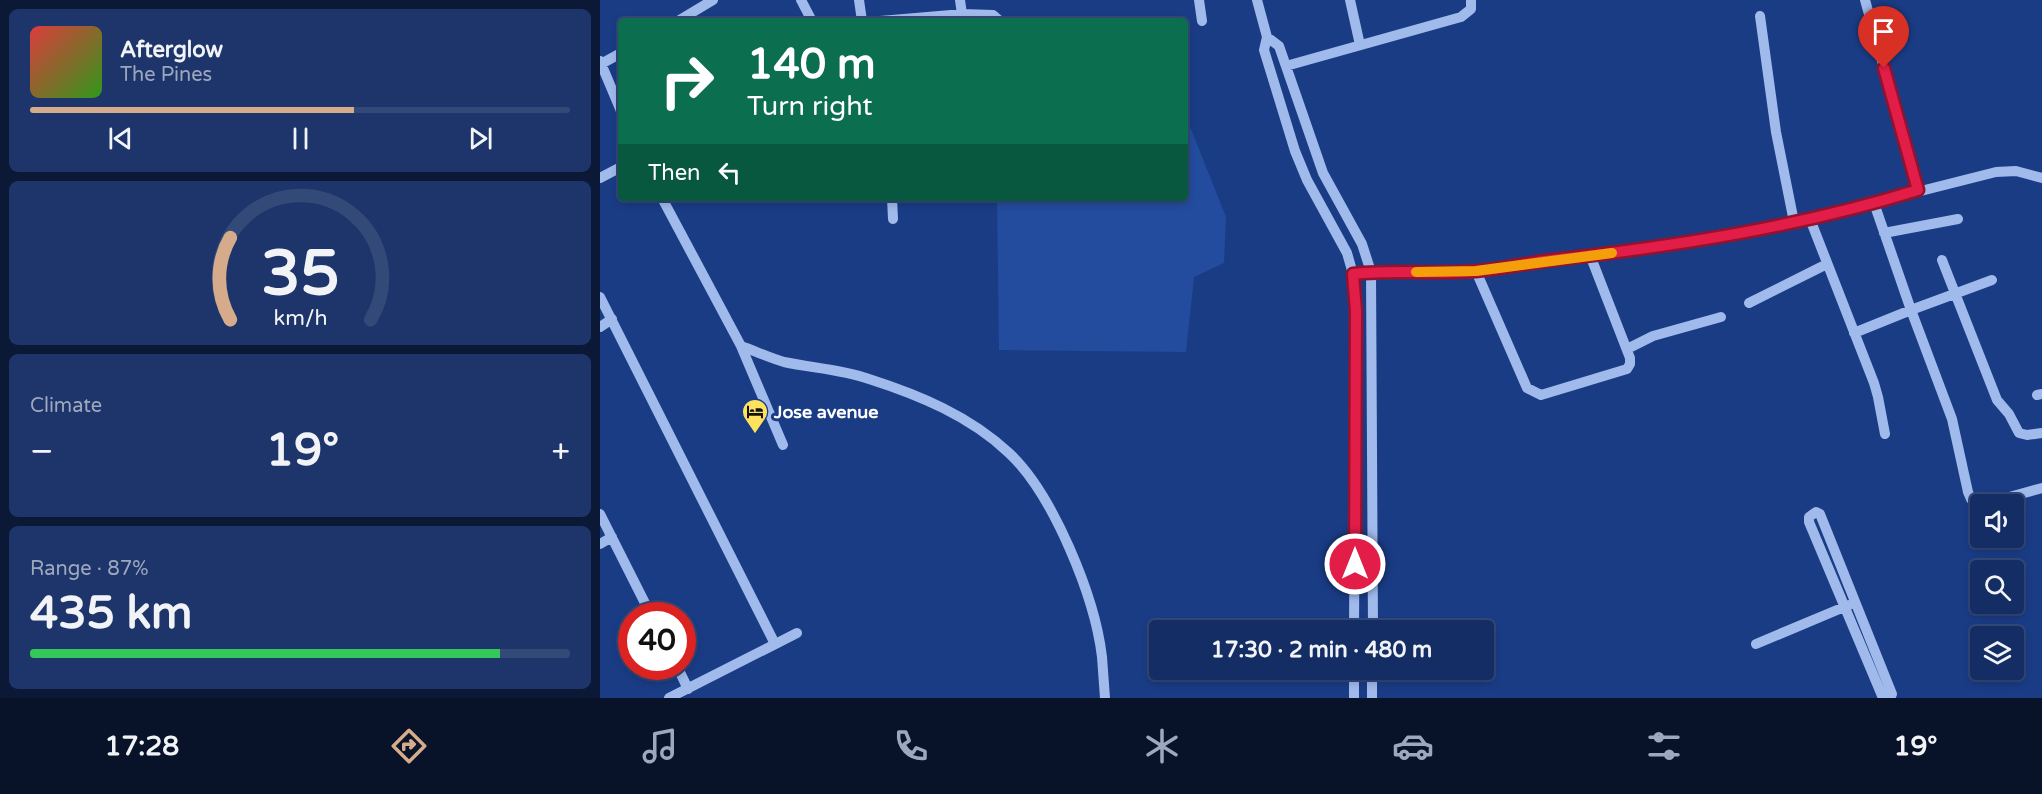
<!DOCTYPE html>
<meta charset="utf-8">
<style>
:root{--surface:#142d64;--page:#1d356a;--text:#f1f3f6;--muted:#9da8bf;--line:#334978;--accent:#d6ab8b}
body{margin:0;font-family:"Varela Round",sans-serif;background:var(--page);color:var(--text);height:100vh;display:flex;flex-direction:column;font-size:22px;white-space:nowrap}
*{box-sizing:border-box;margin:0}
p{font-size:20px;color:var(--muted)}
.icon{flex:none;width:33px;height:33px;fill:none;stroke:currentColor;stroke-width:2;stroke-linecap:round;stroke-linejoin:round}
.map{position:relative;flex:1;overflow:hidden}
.details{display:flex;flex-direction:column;gap:9px;padding:9px;background:#0b1937;width:600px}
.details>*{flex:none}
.top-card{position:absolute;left:18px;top:18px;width:570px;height:183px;border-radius:6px;box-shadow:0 3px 9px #0003,0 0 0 2px var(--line);background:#0b6e4f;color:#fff;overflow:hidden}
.buttons{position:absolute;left:1370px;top:494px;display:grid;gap:12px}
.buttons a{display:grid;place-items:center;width:54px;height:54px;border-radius:6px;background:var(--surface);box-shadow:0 3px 9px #0003,0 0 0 2px var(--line);font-size:30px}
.speed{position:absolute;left:18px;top:602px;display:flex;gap:12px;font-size:30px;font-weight:700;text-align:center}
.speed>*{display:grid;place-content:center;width:78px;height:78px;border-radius:50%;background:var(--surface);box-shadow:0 3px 9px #0003,0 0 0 2px var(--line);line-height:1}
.speed .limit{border:9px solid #d22;background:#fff;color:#111}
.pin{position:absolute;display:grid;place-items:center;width:51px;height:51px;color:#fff;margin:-62px -26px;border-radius:50% 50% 50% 0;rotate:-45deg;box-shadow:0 0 6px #0007}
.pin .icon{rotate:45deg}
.me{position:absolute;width:66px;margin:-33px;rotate:0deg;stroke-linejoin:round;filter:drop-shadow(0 0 4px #0008)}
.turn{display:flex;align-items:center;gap:21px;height:126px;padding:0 30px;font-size:27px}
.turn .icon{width:78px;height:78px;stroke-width:2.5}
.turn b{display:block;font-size:42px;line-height:51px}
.then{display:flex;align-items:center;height:57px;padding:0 30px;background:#0003;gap:12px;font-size:22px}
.big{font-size:45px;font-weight:700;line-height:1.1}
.details .tile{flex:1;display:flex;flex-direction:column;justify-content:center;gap:9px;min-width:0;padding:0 21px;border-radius:9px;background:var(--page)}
.details .dial{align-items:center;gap:0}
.dial svg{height:156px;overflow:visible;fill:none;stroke:var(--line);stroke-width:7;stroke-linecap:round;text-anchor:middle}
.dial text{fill:var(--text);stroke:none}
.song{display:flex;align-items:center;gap:18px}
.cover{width:72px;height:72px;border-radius:9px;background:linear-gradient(135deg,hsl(0 70% 55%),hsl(110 70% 35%))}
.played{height:6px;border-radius:3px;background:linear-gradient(90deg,var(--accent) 60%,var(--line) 60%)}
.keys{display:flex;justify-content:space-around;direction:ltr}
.heat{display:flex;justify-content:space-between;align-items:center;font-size:33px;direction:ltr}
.charge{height:9px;border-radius:4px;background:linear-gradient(90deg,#34c759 87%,var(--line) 0)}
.trip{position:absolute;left:549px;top:620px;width:345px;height:60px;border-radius:6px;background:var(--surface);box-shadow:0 3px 9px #0003,0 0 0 2px var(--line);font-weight:700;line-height:60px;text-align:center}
.tabs{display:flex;height:96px;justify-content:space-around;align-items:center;background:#081228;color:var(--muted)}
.tabs .icon{width:42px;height:42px}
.tabs .active{color:var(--accent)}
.tabs b{font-size:27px;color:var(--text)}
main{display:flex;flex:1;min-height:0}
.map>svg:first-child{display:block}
</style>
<main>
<section class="details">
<div class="tile">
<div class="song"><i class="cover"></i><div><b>Afterglow</b><p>The Pines</p></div></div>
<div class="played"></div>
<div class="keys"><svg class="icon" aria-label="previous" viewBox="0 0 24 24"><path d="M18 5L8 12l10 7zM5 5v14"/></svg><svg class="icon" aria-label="pause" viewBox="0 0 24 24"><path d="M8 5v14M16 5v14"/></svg><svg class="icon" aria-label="next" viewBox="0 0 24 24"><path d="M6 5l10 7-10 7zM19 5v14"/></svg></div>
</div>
<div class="tile dial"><svg viewBox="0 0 100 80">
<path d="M14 69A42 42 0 1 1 86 69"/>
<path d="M14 69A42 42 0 0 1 14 27" stroke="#d6ab8b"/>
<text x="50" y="56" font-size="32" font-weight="700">35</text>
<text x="50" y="72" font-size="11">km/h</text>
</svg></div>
<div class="tile"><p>Climate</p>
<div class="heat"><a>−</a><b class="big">19°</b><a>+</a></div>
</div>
<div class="tile"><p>Range · 87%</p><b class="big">435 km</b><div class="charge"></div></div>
</section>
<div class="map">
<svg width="1442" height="698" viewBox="0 0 1442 698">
<rect width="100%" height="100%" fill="#1a3c85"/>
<path fill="#234c9e" d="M585 114 626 217 624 263 594 277 586 352 399 350 397 198H585Z"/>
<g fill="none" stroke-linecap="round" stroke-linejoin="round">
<path stroke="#a0baec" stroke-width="10" d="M201 0 212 21
M259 0 262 21
M360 0 363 21
M599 0 602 21
M657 0 667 37 664 50 695 151 707 180 747 253 753 274 756 311 754 630
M750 0 760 45
M1265 0 1318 190
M1160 16 1176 132 1194 222
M78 21 113 0
M280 21 363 14 393 15 400 21
M667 37 679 46 723 173 762 244 771 272 773 630
M0 61 21 111
M1 64 21 53
M686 66 861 17 871 9V0
M0 178 21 167
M62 198 141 346 183 445
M292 198 293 219
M1274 203 1311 310 1352 419 1368 492 1371 499 1380 504
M1210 219 1274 383 1278 397 1285 434
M1284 233 1358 219
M1342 260 1397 400 1409 414 1419 433 1427 435 1442 433
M876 271 927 388 941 395 1027 369 1030 364V358L990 255
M753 274 876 271 1060 247 1118 238 1210 219 1396 172 1416 171 1442 178
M0 297 175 644
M1149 303 1227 264
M0 327 12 319
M1254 333 1311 310 1392 280
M141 346C155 351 170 358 184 362 212 368 241 369 269 379 319 395 370 416 409 453 453 494 495 597 502 657 503 671 504 684 505 698
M1027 349 1053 336 1121 317
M1437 395 1442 394
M1384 504 1442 488
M0 514 51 615
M0 544 12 537
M1156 644 1249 605
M77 666 88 689
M69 698 197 633
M754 698V669
M772 698V669
M1283 698 1209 522V517L1216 512 1220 514 1292 694 1290 698"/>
</g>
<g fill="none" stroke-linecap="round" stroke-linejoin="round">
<defs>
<path id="route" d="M755 564 756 311 753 274C794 270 835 274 876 271 901 269 927 263 952 260 1076 246 1199 227 1318 190L1284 68"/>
</defs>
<use href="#route" stroke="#92132f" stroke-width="15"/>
<use href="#route" stroke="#e11d48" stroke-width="10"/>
<path stroke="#f59e0b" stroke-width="10" d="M816 272 876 271 1012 253"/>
</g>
<defs>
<symbol id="hotel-pin" viewBox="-11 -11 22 30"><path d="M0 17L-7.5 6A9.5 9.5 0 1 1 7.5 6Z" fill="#fee15c" stroke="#1a3c85"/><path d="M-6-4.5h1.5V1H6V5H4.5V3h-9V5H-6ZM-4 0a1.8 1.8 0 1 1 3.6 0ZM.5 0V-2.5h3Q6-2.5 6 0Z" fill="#111"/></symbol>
</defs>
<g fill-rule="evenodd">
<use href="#hotel-pin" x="140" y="397" width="30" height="40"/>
</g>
<g text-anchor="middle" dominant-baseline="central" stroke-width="6" stroke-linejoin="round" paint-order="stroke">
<g font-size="18" font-weight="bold" fill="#fff" stroke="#1a3c85" text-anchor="start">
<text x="174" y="412">Jose avenue</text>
</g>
</g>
</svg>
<div class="buttons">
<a><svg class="icon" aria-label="sound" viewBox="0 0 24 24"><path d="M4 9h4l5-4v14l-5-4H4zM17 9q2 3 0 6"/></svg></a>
<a><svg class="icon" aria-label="search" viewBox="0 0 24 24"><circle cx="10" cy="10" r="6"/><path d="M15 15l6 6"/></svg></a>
<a><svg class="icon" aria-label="layers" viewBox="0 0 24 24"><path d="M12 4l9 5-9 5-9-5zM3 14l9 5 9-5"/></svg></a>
</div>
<div class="speed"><div class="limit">40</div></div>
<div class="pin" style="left:1284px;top:68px;background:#d93025"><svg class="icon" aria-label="arrive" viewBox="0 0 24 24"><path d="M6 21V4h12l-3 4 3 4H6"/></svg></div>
<svg class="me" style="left:755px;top:564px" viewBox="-20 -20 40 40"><circle r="17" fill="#e11d48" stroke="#fff" stroke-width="3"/><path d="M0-11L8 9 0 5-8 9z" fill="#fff"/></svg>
<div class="trip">17:30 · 2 min · 480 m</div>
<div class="top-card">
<div class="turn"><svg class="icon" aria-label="right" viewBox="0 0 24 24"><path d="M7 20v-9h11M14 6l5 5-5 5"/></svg><div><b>140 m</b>Turn right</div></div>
<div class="then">Then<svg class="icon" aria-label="left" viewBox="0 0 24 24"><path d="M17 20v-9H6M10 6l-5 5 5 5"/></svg></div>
</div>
</div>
</main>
<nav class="tabs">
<b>17:28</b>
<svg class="icon active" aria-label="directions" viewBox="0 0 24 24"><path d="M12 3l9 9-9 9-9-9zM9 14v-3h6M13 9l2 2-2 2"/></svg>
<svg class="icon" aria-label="music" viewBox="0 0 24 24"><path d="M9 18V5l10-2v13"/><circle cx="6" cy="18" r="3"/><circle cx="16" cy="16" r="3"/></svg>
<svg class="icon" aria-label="phone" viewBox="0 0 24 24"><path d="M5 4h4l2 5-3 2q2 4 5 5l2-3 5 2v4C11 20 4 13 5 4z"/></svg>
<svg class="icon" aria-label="climate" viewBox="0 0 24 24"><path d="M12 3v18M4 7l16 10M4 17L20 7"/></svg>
<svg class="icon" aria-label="car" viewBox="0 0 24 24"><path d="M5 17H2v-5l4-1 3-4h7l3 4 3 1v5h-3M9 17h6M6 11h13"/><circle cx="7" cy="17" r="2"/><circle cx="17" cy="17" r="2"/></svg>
<svg class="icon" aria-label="filters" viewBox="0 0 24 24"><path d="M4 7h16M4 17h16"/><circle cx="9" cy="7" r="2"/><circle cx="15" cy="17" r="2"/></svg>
<b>19°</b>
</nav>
